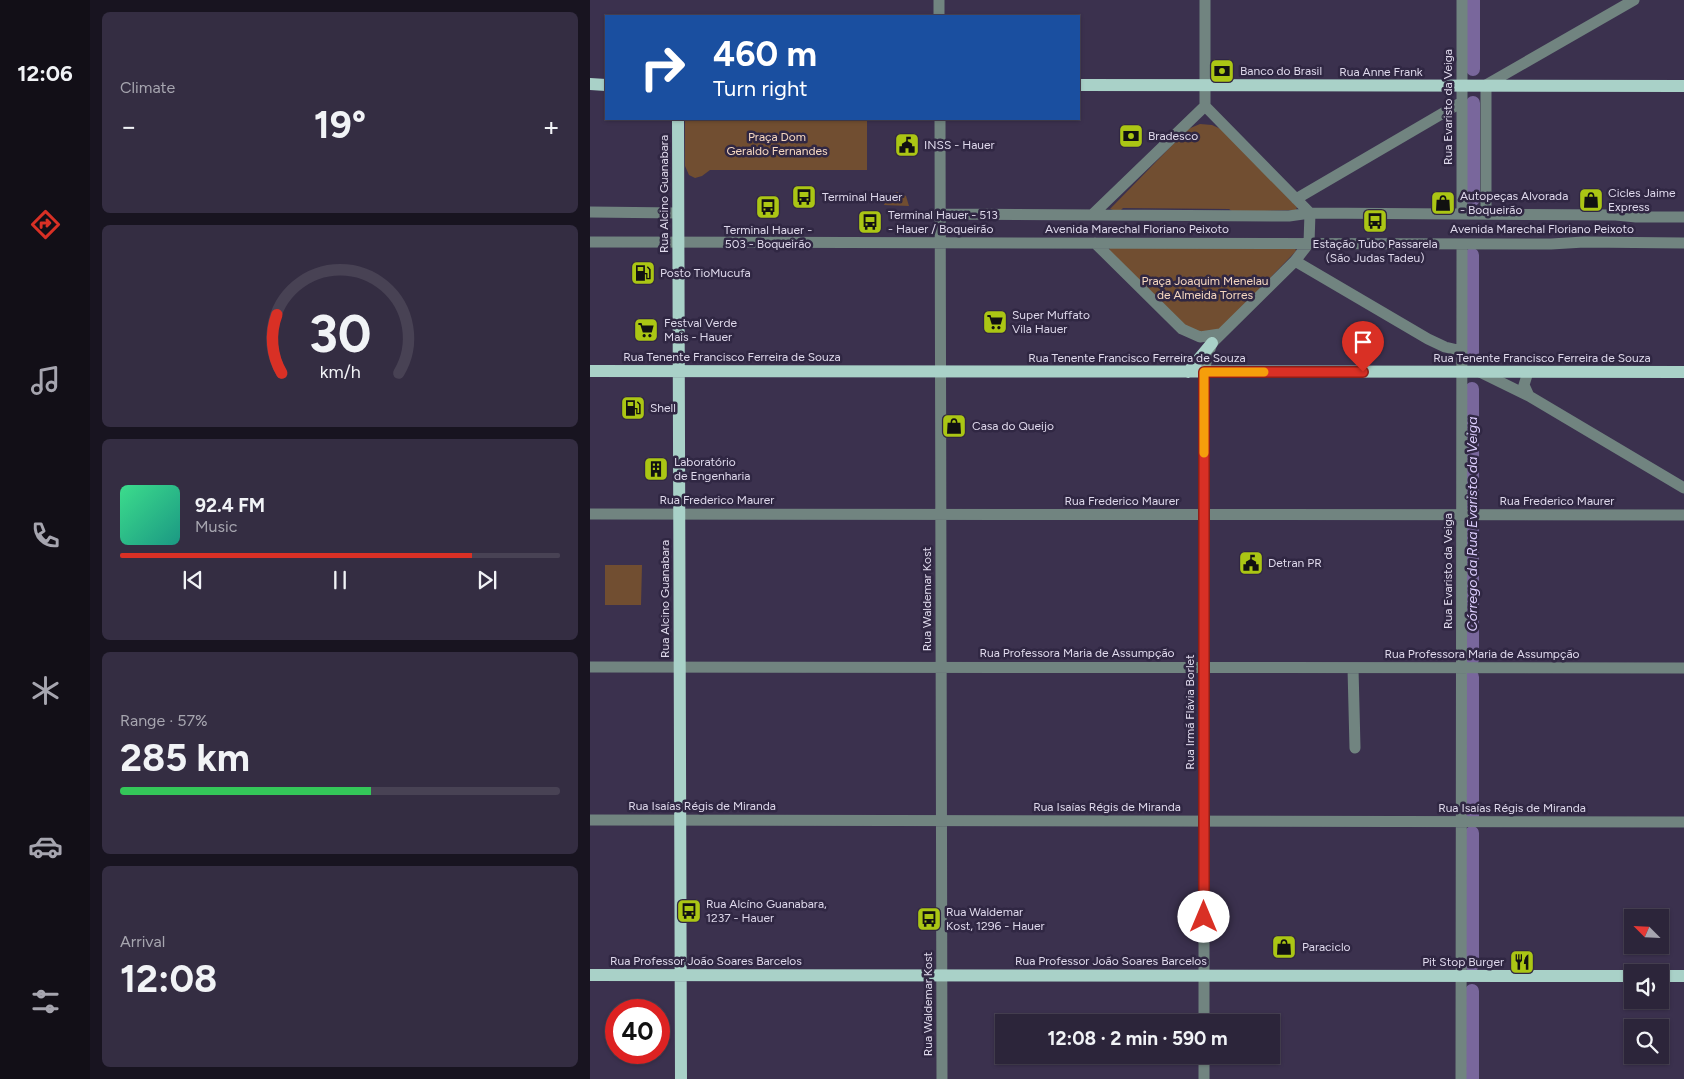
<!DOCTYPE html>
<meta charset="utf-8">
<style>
:root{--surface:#2c253a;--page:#342d42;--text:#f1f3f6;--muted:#a6a5af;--line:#484254;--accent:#d93025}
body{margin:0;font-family:Figtree,sans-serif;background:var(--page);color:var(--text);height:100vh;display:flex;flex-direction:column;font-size:19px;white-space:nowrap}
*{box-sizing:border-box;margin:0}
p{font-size:16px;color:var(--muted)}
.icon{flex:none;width:28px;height:28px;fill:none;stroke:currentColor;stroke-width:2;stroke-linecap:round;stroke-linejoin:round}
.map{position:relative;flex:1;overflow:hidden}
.details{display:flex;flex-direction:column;gap:12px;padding:12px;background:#181420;width:500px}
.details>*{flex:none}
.hud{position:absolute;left:15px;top:15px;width:475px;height:105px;border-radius:0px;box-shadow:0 1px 4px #0004,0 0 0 1px var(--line);background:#1a4fa0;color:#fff;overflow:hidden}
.needle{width:32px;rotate:294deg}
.controls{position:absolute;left:1034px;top:909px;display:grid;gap:10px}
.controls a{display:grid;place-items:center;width:45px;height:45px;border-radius:0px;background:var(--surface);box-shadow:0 1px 4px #0004,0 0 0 1px var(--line);font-size:25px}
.speed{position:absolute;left:15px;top:999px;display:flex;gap:10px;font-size:25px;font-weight:700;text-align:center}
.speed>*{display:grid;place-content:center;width:65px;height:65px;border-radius:50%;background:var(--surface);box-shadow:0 1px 4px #0004,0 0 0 1px var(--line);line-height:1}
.speed .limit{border:8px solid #d22;background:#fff;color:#111}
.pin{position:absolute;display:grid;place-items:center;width:42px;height:42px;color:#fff;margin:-51px -21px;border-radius:50% 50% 50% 0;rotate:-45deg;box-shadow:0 0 5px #0007}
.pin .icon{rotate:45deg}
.me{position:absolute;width:55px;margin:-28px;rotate:0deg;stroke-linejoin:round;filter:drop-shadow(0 0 4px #0008)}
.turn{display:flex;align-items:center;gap:18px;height:105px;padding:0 25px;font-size:22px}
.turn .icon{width:65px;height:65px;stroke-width:2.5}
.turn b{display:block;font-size:35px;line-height:42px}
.big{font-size:38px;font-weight:700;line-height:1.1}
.details .widget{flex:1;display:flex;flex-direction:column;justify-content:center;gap:8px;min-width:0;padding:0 18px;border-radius:8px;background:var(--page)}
.details .dial{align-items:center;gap:0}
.dial svg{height:130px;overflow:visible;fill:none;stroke:var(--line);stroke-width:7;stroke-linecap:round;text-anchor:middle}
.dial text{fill:var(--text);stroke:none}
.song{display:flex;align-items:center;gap:15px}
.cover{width:60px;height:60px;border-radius:8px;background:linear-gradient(135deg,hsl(150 70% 55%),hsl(170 70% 35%))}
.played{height:5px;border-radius:2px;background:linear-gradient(90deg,var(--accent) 80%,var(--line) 80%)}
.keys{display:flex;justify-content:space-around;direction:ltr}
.heat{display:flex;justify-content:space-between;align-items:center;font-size:28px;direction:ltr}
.charge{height:8px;border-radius:4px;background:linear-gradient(90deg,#34c759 57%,var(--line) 0)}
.trip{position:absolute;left:405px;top:1014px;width:285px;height:50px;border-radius:0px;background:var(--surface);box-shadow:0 1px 4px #0004,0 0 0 1px var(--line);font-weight:700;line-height:50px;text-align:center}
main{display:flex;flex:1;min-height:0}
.tabs{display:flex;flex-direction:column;width:90px;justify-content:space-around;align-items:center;background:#120f17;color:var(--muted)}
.tabs .icon{width:35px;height:35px}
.tabs .current{color:var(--accent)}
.tabs b{font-size:22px;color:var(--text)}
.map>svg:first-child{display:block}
</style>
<main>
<nav class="tabs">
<b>12:06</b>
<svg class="icon current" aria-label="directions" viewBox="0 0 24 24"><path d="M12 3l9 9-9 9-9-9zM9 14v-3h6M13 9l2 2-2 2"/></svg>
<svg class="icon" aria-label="music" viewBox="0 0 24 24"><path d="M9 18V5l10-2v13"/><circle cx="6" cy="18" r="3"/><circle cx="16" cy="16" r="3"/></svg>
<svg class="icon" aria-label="phone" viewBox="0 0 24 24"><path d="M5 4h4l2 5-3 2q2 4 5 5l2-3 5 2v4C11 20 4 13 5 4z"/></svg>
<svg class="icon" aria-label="climate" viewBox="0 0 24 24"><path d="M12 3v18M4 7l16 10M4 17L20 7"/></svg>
<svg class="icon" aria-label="car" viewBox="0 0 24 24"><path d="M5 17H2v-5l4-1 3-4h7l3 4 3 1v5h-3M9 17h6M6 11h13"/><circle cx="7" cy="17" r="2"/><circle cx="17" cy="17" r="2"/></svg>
<svg class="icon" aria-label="filters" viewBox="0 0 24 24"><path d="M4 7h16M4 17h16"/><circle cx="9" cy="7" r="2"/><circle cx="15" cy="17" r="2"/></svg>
</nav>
<section class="details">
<div class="widget"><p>Climate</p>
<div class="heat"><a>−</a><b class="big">19°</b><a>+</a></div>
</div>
<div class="widget dial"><svg viewBox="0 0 100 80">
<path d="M14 69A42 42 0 1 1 86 69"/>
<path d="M14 69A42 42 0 0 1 11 33" stroke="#d93025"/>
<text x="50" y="56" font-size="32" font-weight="700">30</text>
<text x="50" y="72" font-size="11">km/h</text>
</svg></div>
<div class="widget">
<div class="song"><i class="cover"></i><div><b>92.4 FM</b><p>Music</p></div></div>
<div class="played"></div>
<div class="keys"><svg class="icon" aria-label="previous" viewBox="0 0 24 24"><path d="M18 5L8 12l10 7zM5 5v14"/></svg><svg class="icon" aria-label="pause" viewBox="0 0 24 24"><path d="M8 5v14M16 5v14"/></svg><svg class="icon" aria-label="next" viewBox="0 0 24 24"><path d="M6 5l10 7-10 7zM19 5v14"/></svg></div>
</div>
<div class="widget"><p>Range · 57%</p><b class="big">285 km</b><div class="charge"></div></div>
<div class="widget"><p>Arrival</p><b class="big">12:08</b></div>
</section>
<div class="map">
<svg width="1094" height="1079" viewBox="0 0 1094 1079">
<rect width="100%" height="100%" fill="#3b314e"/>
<path fill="#714e31" d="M95 119H277V170H120L112 176 105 178 99 175 95 166Z
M610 124 622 125 633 130 707 207 706 210 643 212 639 209 533 208 529 212 520 209 598 129Z
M307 192 316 196 319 206 294 205 297 196Z
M520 248H705L706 251 627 333 601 331 519 250Z
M15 565H52L51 605H15Z"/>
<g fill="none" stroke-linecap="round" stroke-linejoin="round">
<path stroke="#79679c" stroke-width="14" d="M883 69V0
M883 199V103
M882 356V255
M882 659V389
M882 816V677
M882 833V965
M882 991V1079"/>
<path stroke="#718480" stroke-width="11" d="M349 0V16
M615 106V0
M350 119 352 1079
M706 199 872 102
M0 212 88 213
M350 214 699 216 720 213 1026 215 1046 217H1094
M872 214V0
M896 214V85L1044 0
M502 215 615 106
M0 242 961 244 994 242 1094 243
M505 243 592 329 610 337 630 334
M705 261 838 339 855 347 872 351
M890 372 939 396 1094 488
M938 372 934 385 939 396
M0 514 1094 515
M0 667 1094 668
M763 668 765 748
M0 820 1094 822
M614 1022V372L617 358 622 343 705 261 719 243 720 213 615 106
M614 1079V1055
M871 1079 872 244"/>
<path stroke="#a9d1c8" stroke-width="12" d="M0 84 16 85
M489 85 1094 86
M88 119 91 1079
M0 371 1094 372
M598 372 622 343
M0 975 1042 976
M1070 976H1094"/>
</g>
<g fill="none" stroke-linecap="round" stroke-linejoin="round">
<defs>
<path id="route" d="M614 917V372H773"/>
</defs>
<use href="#route" stroke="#8d1f18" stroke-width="12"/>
<use href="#route" stroke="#d93025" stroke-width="9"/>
<path stroke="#f59e0b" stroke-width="9" d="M614 453V372H674"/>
</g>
<defs>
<symbol id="bank-square" viewBox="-11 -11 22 22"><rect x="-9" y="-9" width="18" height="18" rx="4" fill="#abc614" stroke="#302743"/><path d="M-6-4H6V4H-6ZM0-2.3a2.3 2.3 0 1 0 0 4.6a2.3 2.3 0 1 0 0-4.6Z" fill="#111"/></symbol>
<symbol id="civic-square" viewBox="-11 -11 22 22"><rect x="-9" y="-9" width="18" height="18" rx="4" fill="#abc614" stroke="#302743"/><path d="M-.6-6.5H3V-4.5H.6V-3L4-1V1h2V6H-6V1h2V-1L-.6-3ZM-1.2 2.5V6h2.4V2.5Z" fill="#111"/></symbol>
<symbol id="bus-square" viewBox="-11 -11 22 22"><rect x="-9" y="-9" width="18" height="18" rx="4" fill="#abc614" stroke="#302743"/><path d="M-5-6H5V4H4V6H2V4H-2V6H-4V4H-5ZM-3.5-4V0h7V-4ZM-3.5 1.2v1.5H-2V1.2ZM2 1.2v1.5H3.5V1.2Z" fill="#111"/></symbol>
<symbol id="shop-square" viewBox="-11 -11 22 22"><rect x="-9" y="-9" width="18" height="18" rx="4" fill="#abc614" stroke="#302743"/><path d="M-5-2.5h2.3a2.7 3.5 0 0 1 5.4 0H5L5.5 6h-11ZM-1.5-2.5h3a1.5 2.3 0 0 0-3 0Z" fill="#111"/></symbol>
<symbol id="fuel-square" viewBox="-11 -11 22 22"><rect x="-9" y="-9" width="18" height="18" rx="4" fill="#abc614" stroke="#302743"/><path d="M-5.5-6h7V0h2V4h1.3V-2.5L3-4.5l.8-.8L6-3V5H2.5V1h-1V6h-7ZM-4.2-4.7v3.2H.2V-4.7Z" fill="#111"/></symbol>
<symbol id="supermarket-square" viewBox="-11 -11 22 22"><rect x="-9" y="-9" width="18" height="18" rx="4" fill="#abc614" stroke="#302743"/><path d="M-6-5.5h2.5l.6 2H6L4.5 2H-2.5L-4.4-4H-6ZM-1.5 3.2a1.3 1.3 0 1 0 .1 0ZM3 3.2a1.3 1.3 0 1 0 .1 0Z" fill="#111"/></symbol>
<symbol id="building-square" viewBox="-11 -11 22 22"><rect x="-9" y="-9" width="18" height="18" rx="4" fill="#abc614" stroke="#302743"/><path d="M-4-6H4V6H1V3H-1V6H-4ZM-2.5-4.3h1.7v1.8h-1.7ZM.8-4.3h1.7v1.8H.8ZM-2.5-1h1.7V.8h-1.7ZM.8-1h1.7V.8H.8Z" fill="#111"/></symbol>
<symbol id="restaurant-square" viewBox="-11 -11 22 22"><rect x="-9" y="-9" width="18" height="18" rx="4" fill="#abc614" stroke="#302743"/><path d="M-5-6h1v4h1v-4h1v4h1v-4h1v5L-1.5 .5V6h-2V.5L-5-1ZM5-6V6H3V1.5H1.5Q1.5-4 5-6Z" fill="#111"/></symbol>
</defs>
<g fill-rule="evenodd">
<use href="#bank-square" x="618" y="57" width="28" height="28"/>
<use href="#bank-square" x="527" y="122" width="28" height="28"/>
<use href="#civic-square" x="303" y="131" width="28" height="28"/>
<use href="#bus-square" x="200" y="183" width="28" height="28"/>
<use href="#shop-square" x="987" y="186" width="28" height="28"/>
<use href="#shop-square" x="839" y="189" width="28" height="28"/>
<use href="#bus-square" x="164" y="193" width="28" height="28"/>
<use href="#bus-square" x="771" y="207" width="28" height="28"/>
<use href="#bus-square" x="266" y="208" width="28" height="28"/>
<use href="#fuel-square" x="39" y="259" width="28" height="28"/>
<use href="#supermarket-square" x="391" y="308" width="28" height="28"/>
<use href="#supermarket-square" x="42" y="316" width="28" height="28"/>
<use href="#fuel-square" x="29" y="394" width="28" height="28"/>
<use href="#shop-square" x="350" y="412" width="28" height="28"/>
<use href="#building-square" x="52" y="455" width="28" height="28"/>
<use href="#civic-square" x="647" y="549" width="28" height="28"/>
<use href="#bus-square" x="85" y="897" width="28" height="28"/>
<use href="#bus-square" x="325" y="905" width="28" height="28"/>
<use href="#shop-square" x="680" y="933" width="28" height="28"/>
<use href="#restaurant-square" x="918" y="948" width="28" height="28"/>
</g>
<g text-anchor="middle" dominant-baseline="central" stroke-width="5" stroke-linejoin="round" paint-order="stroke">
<g font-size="12" fill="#dfd9ec" stroke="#302743" text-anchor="start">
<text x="650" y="71">Banco do Brasil</text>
<text x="558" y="136">Bradesco</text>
<text x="334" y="145">INSS - Hauer</text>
<text x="1018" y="193">Cicles Jaime<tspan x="1018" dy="14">Express</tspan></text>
<text x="870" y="196">Autopeças Alvorada<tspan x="870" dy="14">- Boqueirão</tspan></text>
<text x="232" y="197">Terminal Hauer</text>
<text x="298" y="215">Terminal Hauer - 513<tspan x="298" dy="14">- Hauer / Boqueirão</tspan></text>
<text x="178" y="230" text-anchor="middle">Terminal Hauer -<tspan x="178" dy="14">503 - Boqueirão</tspan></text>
<text x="785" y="244" text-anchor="middle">Estação Tubo Passarela<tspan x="785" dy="14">(São Judas Tadeu)</tspan></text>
<text x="70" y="273">Posto TioMucufa</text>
<text x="422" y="315">Super Muffato<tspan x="422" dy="14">Vila Hauer</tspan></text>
<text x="74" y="323">Festval Verde<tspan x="74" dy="14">Mais - Hauer</tspan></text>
<text x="60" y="408">Shell</text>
<text x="382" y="426">Casa do Queijo</text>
<text x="84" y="462">Laboratório<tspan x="84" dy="14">de Engenharia</tspan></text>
<text x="678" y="563">Detran PR</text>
<text x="116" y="904">Rua Alcíno Guanabara,<tspan x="116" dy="14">1237 - Hauer</tspan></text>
<text x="356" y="912">Rua Waldemar<tspan x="356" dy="14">Kost, 1296 - Hauer</tspan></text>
<text x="712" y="947">Paraciclo</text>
<text x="914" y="962" text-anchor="end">Pit Stop Burger</text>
</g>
<g font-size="12" fill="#dfd9ec" stroke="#302743">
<text x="791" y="72">Rua Anne Frank</text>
<text transform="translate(858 107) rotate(-90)">Rua Evaristo da Veiga</text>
<text transform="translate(74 194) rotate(-90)">Rua Alcino Guanabara</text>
<text x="547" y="229">Avenida Marechal Floriano Peixoto</text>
<text x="952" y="229">Avenida Marechal Floriano Peixoto</text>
<text x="142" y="357">Rua Tenente Francisco Ferreira de Souza</text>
<text x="547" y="358">Rua Tenente Francisco Ferreira de Souza</text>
<text x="952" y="358">Rua Tenente Francisco Ferreira de Souza</text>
<text x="127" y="500">Rua Frederico Maurer</text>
<text x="532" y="501">Rua Frederico Maurer</text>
<text x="967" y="501">Rua Frederico Maurer</text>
<text transform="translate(858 571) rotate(-90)">Rua Evaristo da Veiga</text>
<text transform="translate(75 599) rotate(-90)">Rua Alcino Guanabara</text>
<text transform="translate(337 599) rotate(-90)">Rua Waldemar Kost</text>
<text x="487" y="653">Rua Professora Maria de Assumpção</text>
<text x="892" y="654">Rua Professora Maria de Assumpção</text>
<text transform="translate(600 712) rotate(-90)">Rua Irmã Flávia Borlet</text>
<text x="112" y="806">Rua Isaías Régis de Miranda</text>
<text x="517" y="807">Rua Isaías Régis de Miranda</text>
<text x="922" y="808">Rua Isaías Régis de Miranda</text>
<text x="116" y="961">Rua Professor João Soares Barcelos</text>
<text x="521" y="961">Rua Professor João Soares Barcelos</text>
<text transform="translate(338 1004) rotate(-90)">Rua Waldemar Kost</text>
</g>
<g font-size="12" fill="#f5d7c0" stroke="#302743">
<text x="187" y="137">Praça Dom<tspan x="187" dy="14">Geraldo Fernandes</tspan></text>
<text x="615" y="281">Praça Joaquim Menelau<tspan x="615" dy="14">de Almeida Torres</tspan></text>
</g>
<g font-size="14" font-style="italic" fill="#dacbfb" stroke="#302743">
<text transform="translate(882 524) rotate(-90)">Córrego da Rua Evaristo da Veiga</text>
</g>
</g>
</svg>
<div class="controls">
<a><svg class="needle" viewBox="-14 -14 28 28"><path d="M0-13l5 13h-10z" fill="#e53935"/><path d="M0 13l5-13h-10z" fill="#a6a5af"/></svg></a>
<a><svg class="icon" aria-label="sound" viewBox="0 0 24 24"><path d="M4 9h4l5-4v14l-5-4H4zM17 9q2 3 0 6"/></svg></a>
<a><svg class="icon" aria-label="search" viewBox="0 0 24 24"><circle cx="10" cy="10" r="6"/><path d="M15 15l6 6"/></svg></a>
</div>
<div class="speed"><div class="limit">40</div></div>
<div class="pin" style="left:773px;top:372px;background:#d93025"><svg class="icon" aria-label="arrive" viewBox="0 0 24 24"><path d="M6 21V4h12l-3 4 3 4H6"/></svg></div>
<svg class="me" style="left:614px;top:917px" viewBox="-20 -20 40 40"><circle r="19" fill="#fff"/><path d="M0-13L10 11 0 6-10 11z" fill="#d93025"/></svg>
<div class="trip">12:08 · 2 min · 590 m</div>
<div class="hud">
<div class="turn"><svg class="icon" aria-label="right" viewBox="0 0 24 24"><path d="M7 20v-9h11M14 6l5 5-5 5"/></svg><div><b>460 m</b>Turn right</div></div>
</div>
</div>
</main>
